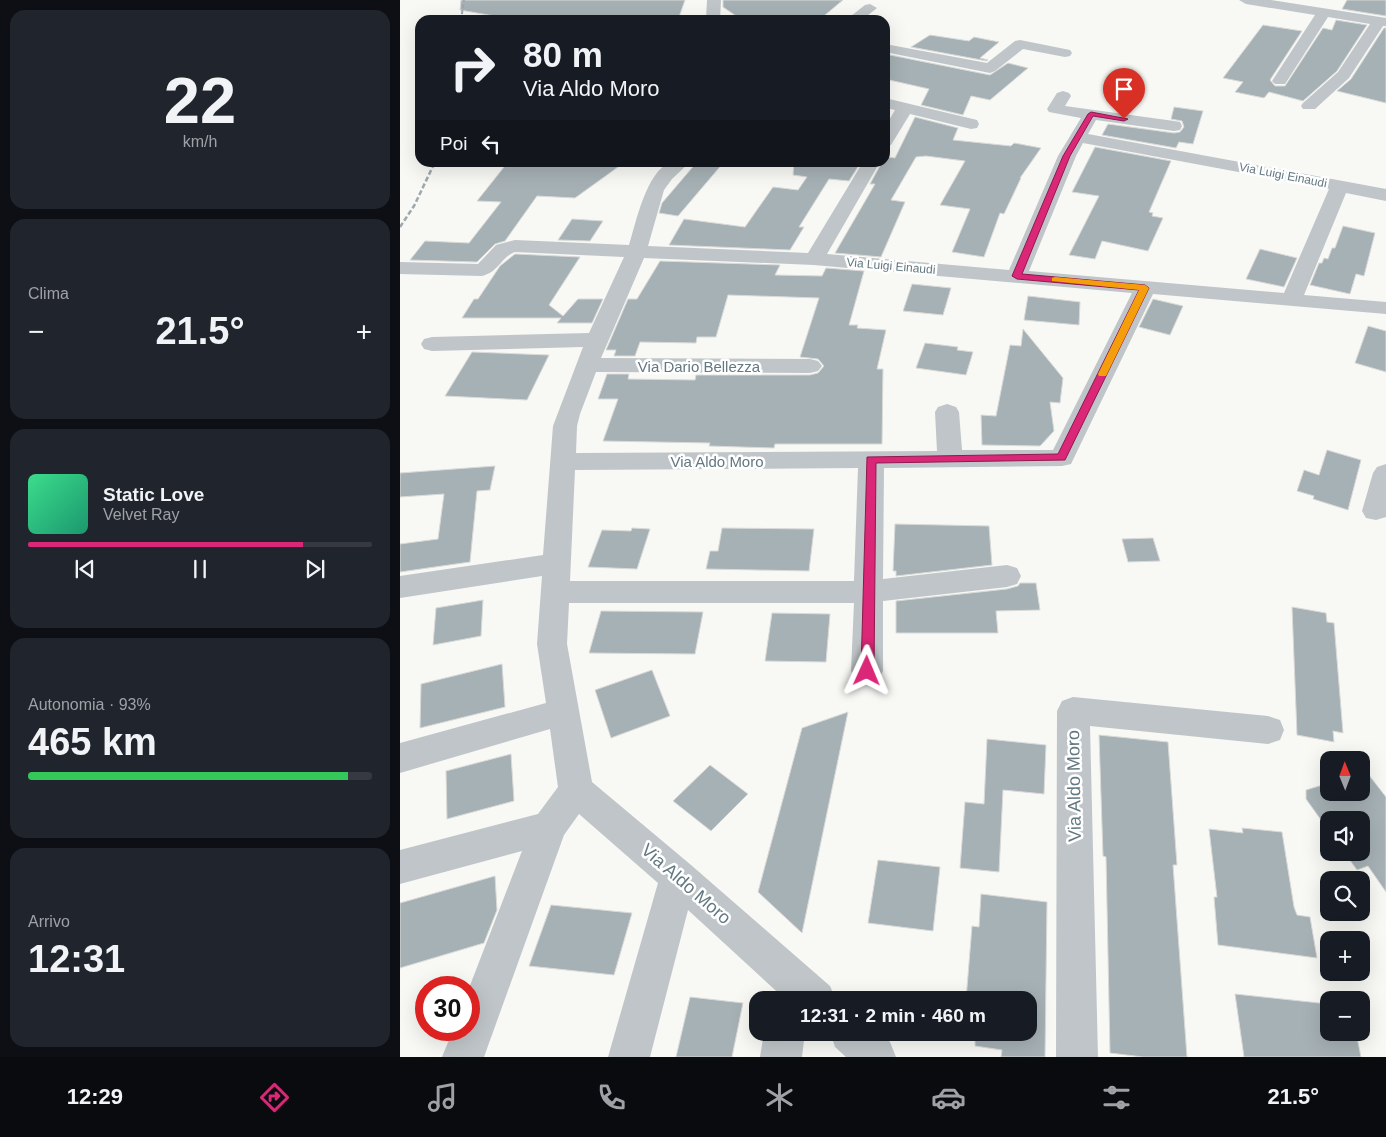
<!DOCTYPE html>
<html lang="it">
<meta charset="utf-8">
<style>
:root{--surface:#171b24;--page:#20242c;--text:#f1f3f6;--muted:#9ea1a6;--line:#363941;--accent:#db2777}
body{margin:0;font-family:Helvetica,sans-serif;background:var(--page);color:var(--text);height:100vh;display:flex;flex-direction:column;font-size:19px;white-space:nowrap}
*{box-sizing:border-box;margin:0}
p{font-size:16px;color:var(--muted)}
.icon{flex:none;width:28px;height:28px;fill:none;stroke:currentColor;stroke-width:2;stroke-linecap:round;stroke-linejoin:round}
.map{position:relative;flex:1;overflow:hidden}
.sheet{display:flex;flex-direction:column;gap:10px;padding:10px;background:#0d0f14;width:400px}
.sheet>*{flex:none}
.banner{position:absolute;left:15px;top:15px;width:475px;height:152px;border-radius:15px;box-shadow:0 5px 20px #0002;background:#171b24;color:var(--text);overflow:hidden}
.needle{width:32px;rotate:359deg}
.tools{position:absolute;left:920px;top:751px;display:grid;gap:10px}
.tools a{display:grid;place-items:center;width:50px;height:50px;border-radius:10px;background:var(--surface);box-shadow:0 5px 20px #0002;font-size:25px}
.speed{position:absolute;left:15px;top:976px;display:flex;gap:10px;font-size:25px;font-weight:700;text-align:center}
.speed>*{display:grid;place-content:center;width:65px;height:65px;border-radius:50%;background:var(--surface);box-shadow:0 5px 20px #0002;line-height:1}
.speed .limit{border:8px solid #d22;background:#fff;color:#111}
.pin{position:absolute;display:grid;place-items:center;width:42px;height:42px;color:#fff;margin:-51px -21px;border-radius:50% 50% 50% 0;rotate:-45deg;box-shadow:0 0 5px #0007}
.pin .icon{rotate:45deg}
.me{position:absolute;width:55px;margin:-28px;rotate:1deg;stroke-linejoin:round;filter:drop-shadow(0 0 4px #0008)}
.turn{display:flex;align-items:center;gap:18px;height:105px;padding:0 25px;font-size:22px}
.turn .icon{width:65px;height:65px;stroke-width:2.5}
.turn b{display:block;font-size:35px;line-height:42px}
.then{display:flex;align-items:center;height:48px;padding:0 25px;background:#0003;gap:10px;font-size:19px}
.big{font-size:38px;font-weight:700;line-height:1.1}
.sheet .tile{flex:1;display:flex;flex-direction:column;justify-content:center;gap:8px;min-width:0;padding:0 18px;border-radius:15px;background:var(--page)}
.sheet .dial{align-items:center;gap:0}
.dial b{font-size:65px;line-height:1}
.song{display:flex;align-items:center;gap:15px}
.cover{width:60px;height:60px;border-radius:8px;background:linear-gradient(135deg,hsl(150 70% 55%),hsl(160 70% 35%))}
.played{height:5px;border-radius:2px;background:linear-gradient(90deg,var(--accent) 80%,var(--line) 80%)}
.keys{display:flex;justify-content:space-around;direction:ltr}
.heat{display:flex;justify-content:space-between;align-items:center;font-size:28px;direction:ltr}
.charge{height:8px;border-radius:4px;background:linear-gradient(90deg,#34c759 93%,var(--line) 0)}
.trip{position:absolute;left:349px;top:991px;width:288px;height:50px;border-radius:15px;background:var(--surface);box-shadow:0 5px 20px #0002;font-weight:700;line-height:50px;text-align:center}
.tabs{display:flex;height:80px;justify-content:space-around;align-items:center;background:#090b0e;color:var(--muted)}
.tabs .icon{width:35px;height:35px}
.tabs .on{color:var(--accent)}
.tabs b{font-size:22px;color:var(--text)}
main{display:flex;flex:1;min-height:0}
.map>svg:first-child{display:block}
</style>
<main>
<section class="sheet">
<div class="tile dial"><b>22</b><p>km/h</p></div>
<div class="tile"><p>Clima</p>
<div class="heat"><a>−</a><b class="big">21.5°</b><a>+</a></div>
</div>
<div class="tile">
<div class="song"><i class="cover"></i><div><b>Static Love</b><p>Velvet Ray</p></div></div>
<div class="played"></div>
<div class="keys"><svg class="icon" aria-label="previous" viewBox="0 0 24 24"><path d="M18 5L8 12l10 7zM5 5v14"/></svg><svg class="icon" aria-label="pause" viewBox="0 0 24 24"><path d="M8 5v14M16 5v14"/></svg><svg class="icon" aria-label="next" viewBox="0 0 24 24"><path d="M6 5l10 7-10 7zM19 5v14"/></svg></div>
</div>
<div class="tile"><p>Autonomia · 93%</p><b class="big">465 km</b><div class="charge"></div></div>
<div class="tile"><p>Arrivo</p><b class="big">12:31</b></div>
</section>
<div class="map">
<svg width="986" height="1057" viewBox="0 0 986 1057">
<rect width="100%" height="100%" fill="#f8f8f5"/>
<path fill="#a6b1b5" stroke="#dadad8" d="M61 0H285L278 20H117L60 10Z
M323 0H443L419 20H342L323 7Z
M947 0H986V16L942 9Z
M936 20 967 25 937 71 903 101 869 92 864 98 835 92 843 82 823 78 863 25 902 31 870 80 875 86H885L923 28 932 30Z
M984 28H986V103L937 91 951 79Z
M530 35 569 41 574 37 599 42 580 58 588 60 587 61 511 47Z
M485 54 590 75 608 63 628 68 590 100 571 96 563 115 521 105 529 89 485 79Z
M774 107 803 111 793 144 779 142 776 148 702 135 708 124 774 133 780 132 784 127 782 121 771 119Z
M515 117 558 128 553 140 611 146 614 143 641 148 620 178H621L604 214 600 213 584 257 552 252 570 209 540 205 565 161 526 156 516 157 491 200 505 202 481 257 435 253 475 184H470L482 162H485L488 157 495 158Z
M695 147 771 161 749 212 753 213 752 216 763 218 748 251 702 241 695 259 669 255 699 196 672 192Z
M108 162H225L175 198 137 196 105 241 95 244 77 262 10 260 25 241 69 243 101 202 77 201Z
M297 162H324L278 216 259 213 262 203Z
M394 162H461L449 181 429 179 399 227H404L390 250 269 245 284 219 345 227 373 187 398 190 407 177 393 175Z
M172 219 203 221 190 241 158 240Z
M943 226 975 233 964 276 956 274 950 294 910 285 919 263H922L924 258 928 259 932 248H935Z
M860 249 897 258 884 287 846 279Z
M115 254 180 257 149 305 163 316 178 299H203L192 323H157L161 318H62L74 299H78L100 266Z
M260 261 380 265 375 275 422 276 426 268 464 271 449 325H458L457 328 486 330 477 369H483L482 444H375L374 448 309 446 310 443 203 441 218 399H198L207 374H229L228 379 295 380 296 375H410L418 373 424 366 418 359 400 357 419 298 328 295 316 337H297L296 343 240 342 235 356H214L216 350H206L228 299H237Z
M512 284 551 288 543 315 503 311Z
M628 296 680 302 679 325 624 320Z
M753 299 783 306 770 335 739 327Z
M968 326 986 331V372L955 363Z
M623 329 663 378 660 403 650 402 654 431 640 446 582 445 581 415 596 416 610 345 621 346Z
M525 343 558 347 557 350 573 352 566 375 516 368Z
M72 352 149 355 127 400 45 396Z
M927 450 961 460 948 510 913 499 914 496 897 491 904 470 919 475Z
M95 466 90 490 77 491 70 562 0 572V544L38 539 44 494 0 497V473Z
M495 524 589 526 592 565 496 576V571H493Z
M232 528 250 529 237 569 188 567 202 530 231 531Z
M322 528 414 529 409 571 306 569 310 551H318Z
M753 538 760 561 728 562 722 539Z
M620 583H636L640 610 596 611 598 633H496V601L607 589 618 586Z
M83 600 81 636 33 645 36 608Z
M892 607 926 613 927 622 934 623 943 733 933 731 934 742 897 735Z
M201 611 303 612 295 654 189 653Z
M372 613 430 614 426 662 365 661Z
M102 664 105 707 20 728 21 684Z
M252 670 270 716 211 738 195 690Z
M448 712 402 933 358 892 402 728Z
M699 735 768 742 777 865H773L787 1057H743L710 1053 706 857 703 856Z
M587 739 646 745 644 794 603 790 599 872 560 868 565 802 584 804Z
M111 754 114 801 47 819 46 771Z
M310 765 348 794 311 831 273 801Z
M965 770 986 797V892L968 866 957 870 944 852H961V820H929V831L906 799V790L929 783V792H961V772Z
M842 828 882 832 894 907 897 915 910 917 917 958 818 945 814 897H817L809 829 843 833Z
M478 860 540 867 533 931 468 923Z
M95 876 97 910 84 943 0 968V903Z
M581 894 647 902 645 1057H601L602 1050 575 1046V1032H628V1000H566L572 926 579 927Z
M151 905 232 913 214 975 129 966Z
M835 994 929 1004V1032H956L961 1057H844Z
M290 997 343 1003 332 1057H276Z"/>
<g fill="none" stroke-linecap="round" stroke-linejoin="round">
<path fill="#bfc5c8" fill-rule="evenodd" d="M307 0H321L320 20H306Z
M839 0H871L986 18V26H983L949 78 915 109H903L901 106 903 103 938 72 970 24 928 17 885 84H875L872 81 915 15 846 4Z
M470 4 477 8 462 20H446L465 5Z
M620 40 670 50 672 53 670 56 665 57 623 49 595 71 590 73 485 52V44L587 63 615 41Z
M663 91 669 93 671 96 665 106 774 121 780 122 782 126 780 130 774 131 696 120 688 134 986 189V201L946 193 904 295 986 302V314L753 294 671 464 662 466 484 468 483 579 607 565 617 568 621 576 617 584 607 587 483 601V671L478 680 467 684 456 680 451 671 454 603H169L167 644 192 782 291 865 430 986 436 1000H386L288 910 250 1057H208L258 883 179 814 164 835 84 1057H42L53 1030H69V988L122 851 0 884V850L138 814 158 787 150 729 0 773V743L146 703 137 644 142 576 0 598V576L143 555 153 426 183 347 32 351 24 349 21 344 24 339 32 337 189 333 224 257 115 252C101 257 99 272 82 276L0 274V262L78 264 96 245 115 240 229 245C236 223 246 171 271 162 276 161 285 162 290 162L272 179 264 190 248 246 408 253 463 162H480L427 254 609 270 658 156 681 118 649 112 647 109 657 93ZM683 143 929 189 884 293 629 271 676 156ZM244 258 414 265 732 293 653 450H562L559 412 556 407 547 404 538 407 535 412 537 451 176 453 177 426 180 414 196 372 410 373 418 371 422 366 418 361 410 359 201 358ZM458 468 454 581H170L175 470Z
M485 98 577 120 579 124 577 128 571 129 510 114 491 145 485 146V127L495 110 485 108Z
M986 464V517L976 520 966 518 962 511 973 473 977 467Z
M673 697 868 716 880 720 884 730 880 740 868 744 690 726 698 1057H656L657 711 662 701Z
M364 1032H405L402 1057H360Z
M430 1032H480L490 1042 496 1057H446L435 1047Z"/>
<path stroke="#9ea8ad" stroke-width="2" stroke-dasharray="4 2" stroke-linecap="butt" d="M61 20 64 0"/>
<path stroke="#9ea8ad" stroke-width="2.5" stroke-dasharray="5 2.5" stroke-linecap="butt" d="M0 227 14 206 35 162"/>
</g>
<path fill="#db2777" stroke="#8e194d" d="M691 112 728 119 724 121 693 116 670 156 622 274 745 285 749 288 665 460 476 463 474 671 472 675 467 676 463 675 461 671 467 457 658 454 739 290 617 279 612 276 663 156 688 114Z"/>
<path fill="#f59e0b" d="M655 277 745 285 749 288 706 376H699L698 374 739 290 652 281V278Z"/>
<g text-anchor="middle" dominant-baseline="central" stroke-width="5" stroke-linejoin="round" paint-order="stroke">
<g font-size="12" fill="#637881" stroke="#fff">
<text transform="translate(883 175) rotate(11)">Via Luigi Einaudi</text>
<text transform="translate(491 266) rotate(5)">Via Luigi Einaudi</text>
</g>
<g font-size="15" fill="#637881" stroke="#fff">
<text x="299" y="366">Via Dario Bellezza</text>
<text x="317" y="461">Via Aldo Moro</text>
</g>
<g font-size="18" fill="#637881" stroke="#fff">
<text transform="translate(674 786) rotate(-91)">Via Aldo Moro</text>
<text transform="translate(286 884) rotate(41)">Via Aldo Moro</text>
</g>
</g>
</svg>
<div class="tools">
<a><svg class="needle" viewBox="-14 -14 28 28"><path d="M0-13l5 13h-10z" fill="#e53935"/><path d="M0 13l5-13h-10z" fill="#9ea1a6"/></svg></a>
<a><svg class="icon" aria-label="sound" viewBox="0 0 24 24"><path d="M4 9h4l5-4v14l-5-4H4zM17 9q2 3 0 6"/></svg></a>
<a><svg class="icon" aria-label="search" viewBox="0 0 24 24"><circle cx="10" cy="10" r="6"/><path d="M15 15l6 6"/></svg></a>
<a>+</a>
<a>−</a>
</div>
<div class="speed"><div class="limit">30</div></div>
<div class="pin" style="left:724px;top:119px;background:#d93025"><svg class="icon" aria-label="arrive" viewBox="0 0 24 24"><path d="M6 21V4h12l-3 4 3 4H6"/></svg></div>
<svg class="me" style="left:467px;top:671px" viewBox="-20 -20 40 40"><path d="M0-17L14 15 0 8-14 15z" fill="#db2777" stroke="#fff" stroke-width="4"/></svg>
<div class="trip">12:31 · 2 min · 460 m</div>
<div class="banner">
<div class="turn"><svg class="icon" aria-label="right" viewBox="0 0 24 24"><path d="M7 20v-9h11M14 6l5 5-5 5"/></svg><div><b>80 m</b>Via Aldo Moro</div></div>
<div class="then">Poi<svg class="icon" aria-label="left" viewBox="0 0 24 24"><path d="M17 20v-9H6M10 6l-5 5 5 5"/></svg></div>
</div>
</div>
</main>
<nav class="tabs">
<b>12:29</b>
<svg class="icon on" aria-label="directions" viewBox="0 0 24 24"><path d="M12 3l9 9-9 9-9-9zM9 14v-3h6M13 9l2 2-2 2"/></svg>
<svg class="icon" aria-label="music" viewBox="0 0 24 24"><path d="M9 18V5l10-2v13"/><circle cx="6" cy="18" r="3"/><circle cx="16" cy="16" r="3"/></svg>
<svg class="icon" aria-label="phone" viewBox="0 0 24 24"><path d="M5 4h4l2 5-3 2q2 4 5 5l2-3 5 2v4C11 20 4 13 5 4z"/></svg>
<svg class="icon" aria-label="climate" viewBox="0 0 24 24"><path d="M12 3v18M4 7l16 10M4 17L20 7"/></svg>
<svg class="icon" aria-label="car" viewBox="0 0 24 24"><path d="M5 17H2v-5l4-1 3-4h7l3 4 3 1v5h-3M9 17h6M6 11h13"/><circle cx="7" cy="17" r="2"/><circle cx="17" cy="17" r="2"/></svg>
<svg class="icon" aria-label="filters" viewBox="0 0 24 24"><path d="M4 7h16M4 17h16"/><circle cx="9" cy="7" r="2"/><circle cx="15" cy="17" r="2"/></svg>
<b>21.5°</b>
</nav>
